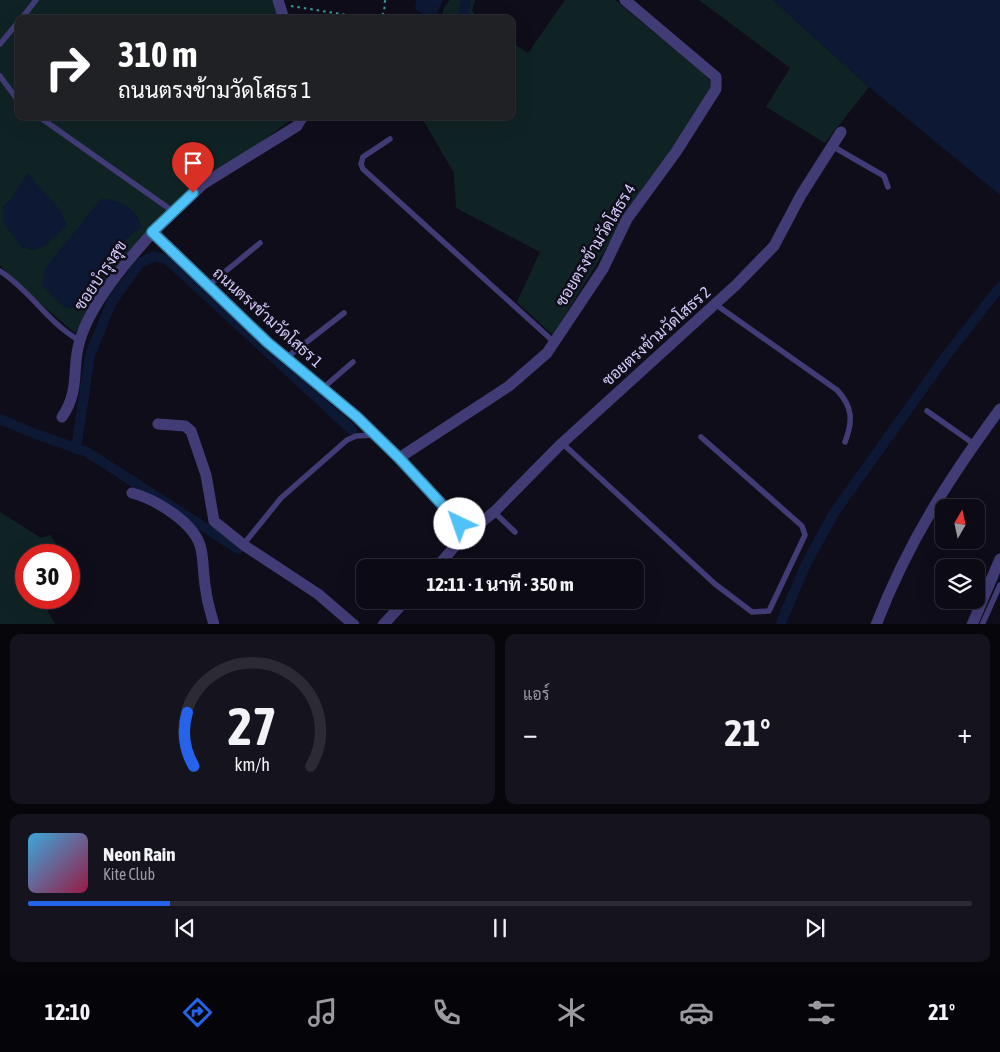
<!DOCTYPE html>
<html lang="th">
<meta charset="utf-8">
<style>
:root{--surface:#0c0a14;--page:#15131d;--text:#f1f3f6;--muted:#9a9aa0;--line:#2c2b34;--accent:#2563eb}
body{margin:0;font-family:"Asap Condensed",Sarabun,sans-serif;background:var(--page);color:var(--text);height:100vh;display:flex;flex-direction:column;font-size:19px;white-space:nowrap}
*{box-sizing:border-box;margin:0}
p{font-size:16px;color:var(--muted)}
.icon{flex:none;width:28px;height:28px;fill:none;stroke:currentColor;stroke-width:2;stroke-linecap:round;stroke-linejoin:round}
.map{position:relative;height:624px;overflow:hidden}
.drawer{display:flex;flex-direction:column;gap:10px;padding:10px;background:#07060b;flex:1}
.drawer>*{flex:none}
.guide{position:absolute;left:15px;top:15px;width:500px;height:105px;border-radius:10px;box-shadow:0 5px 20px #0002,0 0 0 1px var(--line);background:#202124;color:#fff;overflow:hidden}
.needle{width:32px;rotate:9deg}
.tools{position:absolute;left:935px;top:499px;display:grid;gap:10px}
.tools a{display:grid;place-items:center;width:50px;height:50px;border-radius:10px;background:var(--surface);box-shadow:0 5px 20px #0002,0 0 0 1px var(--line);font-size:25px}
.speed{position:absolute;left:15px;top:544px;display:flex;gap:10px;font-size:25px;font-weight:700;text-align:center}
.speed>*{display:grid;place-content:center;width:65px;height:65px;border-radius:50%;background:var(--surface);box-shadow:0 5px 20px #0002,0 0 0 1px var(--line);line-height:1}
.speed .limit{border:8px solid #d22;background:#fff;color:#111}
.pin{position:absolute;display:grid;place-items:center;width:42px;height:42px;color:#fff;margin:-51px -21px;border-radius:50% 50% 50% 0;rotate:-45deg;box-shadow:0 0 5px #0007}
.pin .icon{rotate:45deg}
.me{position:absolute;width:55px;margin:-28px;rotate:318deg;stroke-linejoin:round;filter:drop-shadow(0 0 4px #0008)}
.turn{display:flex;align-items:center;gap:18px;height:105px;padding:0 20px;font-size:22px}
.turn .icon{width:65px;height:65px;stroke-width:2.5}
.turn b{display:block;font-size:35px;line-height:42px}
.big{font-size:38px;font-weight:700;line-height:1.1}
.drawer .tile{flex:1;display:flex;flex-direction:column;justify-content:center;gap:8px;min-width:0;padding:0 18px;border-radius:10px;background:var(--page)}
.drawer .dial{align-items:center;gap:0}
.dial svg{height:130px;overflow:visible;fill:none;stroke:var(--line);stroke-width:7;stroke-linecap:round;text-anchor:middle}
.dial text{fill:var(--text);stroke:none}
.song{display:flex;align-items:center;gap:15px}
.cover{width:60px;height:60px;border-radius:8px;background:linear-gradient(135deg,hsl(200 70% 55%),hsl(340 70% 35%))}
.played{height:5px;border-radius:2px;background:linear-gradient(90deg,var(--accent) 15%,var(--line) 15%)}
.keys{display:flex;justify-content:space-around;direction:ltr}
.heat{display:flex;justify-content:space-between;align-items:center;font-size:28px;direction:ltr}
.drawer .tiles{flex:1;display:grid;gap:10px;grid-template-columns:1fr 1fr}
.tile:last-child{grid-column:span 2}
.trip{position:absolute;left:356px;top:559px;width:288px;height:50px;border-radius:10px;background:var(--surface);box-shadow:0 5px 20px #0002,0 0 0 1px var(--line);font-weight:700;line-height:50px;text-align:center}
.menu{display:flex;height:80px;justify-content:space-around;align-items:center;background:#050408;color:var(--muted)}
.menu .icon{width:35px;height:35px}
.menu .on{color:var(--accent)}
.menu b{font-size:22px;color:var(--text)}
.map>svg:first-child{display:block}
</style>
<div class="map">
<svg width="1000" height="625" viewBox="0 0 1000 625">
<rect width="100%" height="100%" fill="#100d1b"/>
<path fill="#102324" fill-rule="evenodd" d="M0 0H274L282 19H19V116H296L157 220 75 333 20 286 0 265ZM27 174 47 244 35 250 22 247 3 207 13 197ZM137 215 141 227 124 241 98 270Z
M450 0H475L472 11 481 19H441L444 7Z
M565 0H615L707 76 711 83 710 98 645 185 553 335 517 302 540 252 456 208 454 173 425 123 418 116H511V42L528 53Z
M699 0H773L869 87 825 143 766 107 790 68Z
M0 512 41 538 50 535 62 552 60 555H26V598H48L46 608 55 624H0Z"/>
<path fill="#0c1834" d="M416 0H443L436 16H426L415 9Z
M773 0H1000V195L869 87Z
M27 173 60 210 67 225 47 244 35 250 22 247 3 223V207L13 197Z
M101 199C120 199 136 208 141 227L124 241 98 270 93 286 72 309 64 307 42 285 44 270Z"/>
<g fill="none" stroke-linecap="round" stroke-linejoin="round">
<path stroke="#0c1834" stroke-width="10" d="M462 19 466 0
M0 419 33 433 87 452 238 549
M76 449 90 355 112 301 140 263 154 256 168 260 352 430
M780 625 806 564 834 513 946 356 1000 287"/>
<path stroke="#38a1a2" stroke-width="2" stroke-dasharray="2.5 4" stroke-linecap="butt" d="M291 6 372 19
M377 19 384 13 385 0"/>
<path stroke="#423c76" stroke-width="5.5" d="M21 19 36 0
M0 44 19 21
M0 76 19 102
M38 116 174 212
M390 139 363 157 361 164 363 169 554 342
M832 146 884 176 888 187
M0 271C30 290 49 324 79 340
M209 285 260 243
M715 304 837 390C853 407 853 421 845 442
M286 358 344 313
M323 388 353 362
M927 411 974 444
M562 443 715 584 752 612 769 611 805 535 802 526 701 437
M494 512 515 532
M243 545 281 498 347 440 356 436 373 435
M982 625 1000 585"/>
<path stroke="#423c76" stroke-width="11" d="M278 0 284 19
M303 116 297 126 203 184 153 232 267 342 357 417 399 458 460 524 463 537 436 568
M62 417C81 389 71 367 80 340 91 303 127 261 153 232
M158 424 185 426 191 431 206 475 214 521 245 546 318 594 354 625
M399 458 509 386 547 353 603 269 627 219 676 152 716 89V77L625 0
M132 493C155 499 196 523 201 549 204 562 203 577 206 591 207 602 211 613 214 625
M463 537 494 512 559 446 736 285 774 246 801 195 841 132
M383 625 406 600
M876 625C908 542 948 480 1000 409
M972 625 1000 559"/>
</g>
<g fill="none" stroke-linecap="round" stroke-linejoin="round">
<defs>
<path id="route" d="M193 193 152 232 267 342 357 417 399 458 460 524"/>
</defs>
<use href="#route" stroke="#337fa1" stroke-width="12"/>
<use href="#route" stroke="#4fc3f7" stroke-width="9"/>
</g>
<g text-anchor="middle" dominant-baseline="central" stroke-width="5" stroke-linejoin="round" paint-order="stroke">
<g font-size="16" fill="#d4cbfa" stroke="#100d1b">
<text transform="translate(595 245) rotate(-59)">ซอยตรงข้ามวัดโสธร 4</text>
<text transform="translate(100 275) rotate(-56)">ซอยบำรุงสุข</text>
<text transform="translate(268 317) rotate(42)">ถนนตรงข้ามวัดโสธร 1</text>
<text transform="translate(656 336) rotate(-42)">ซอยตรงข้ามวัดโสธร 2</text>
</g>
</g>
</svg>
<div class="tools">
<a><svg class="needle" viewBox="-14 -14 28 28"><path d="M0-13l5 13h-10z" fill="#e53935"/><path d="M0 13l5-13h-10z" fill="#9a9aa0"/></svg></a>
<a><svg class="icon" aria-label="layers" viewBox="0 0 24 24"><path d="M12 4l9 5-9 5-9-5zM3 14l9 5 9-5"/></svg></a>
</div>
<div class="speed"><div class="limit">30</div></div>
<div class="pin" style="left:193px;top:193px;background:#d93025"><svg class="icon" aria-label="arrive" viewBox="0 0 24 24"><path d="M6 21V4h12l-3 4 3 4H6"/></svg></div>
<svg class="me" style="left:460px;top:524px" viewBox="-20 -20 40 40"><circle r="19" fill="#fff"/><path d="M0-13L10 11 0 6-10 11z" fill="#4fc3f7"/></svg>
<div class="trip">12:11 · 1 นาที · 350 m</div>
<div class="guide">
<div class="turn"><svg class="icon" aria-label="right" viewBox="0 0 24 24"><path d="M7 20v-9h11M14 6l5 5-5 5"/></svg><div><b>310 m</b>ถนนตรงข้ามวัดโสธร 1</div></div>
</div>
</div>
<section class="drawer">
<div class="tiles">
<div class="tile dial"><svg viewBox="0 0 100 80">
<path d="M14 69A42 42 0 1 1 86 69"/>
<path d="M14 69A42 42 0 0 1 10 36" stroke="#2563eb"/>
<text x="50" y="56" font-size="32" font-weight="700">27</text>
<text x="50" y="72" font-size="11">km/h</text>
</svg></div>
<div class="tile"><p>แอร์</p>
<div class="heat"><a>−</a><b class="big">21°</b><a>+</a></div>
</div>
<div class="tile">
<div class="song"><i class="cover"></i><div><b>Neon Rain</b><p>Kite Club</p></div></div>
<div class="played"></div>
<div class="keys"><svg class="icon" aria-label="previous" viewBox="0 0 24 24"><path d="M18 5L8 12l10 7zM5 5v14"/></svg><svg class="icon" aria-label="pause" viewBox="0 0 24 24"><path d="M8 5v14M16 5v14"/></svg><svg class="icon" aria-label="next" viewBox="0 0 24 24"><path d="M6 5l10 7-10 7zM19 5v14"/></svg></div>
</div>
</div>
</section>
<nav class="menu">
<b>12:10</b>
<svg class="icon on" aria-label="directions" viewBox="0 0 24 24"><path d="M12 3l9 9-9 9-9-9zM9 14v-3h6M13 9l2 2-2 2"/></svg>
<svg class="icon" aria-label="music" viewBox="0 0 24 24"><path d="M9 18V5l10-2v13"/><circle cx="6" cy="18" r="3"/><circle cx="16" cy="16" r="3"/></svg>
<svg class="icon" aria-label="phone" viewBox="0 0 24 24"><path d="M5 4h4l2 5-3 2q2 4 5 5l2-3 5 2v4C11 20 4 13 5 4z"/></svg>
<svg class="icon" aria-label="climate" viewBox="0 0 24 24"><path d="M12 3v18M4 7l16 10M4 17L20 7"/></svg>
<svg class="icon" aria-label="car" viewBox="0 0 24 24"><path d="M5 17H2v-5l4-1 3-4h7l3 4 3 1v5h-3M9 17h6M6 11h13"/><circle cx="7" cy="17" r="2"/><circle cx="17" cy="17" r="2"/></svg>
<svg class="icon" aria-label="filters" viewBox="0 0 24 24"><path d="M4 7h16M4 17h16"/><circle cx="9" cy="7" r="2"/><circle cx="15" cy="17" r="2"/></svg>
<b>21°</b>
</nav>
